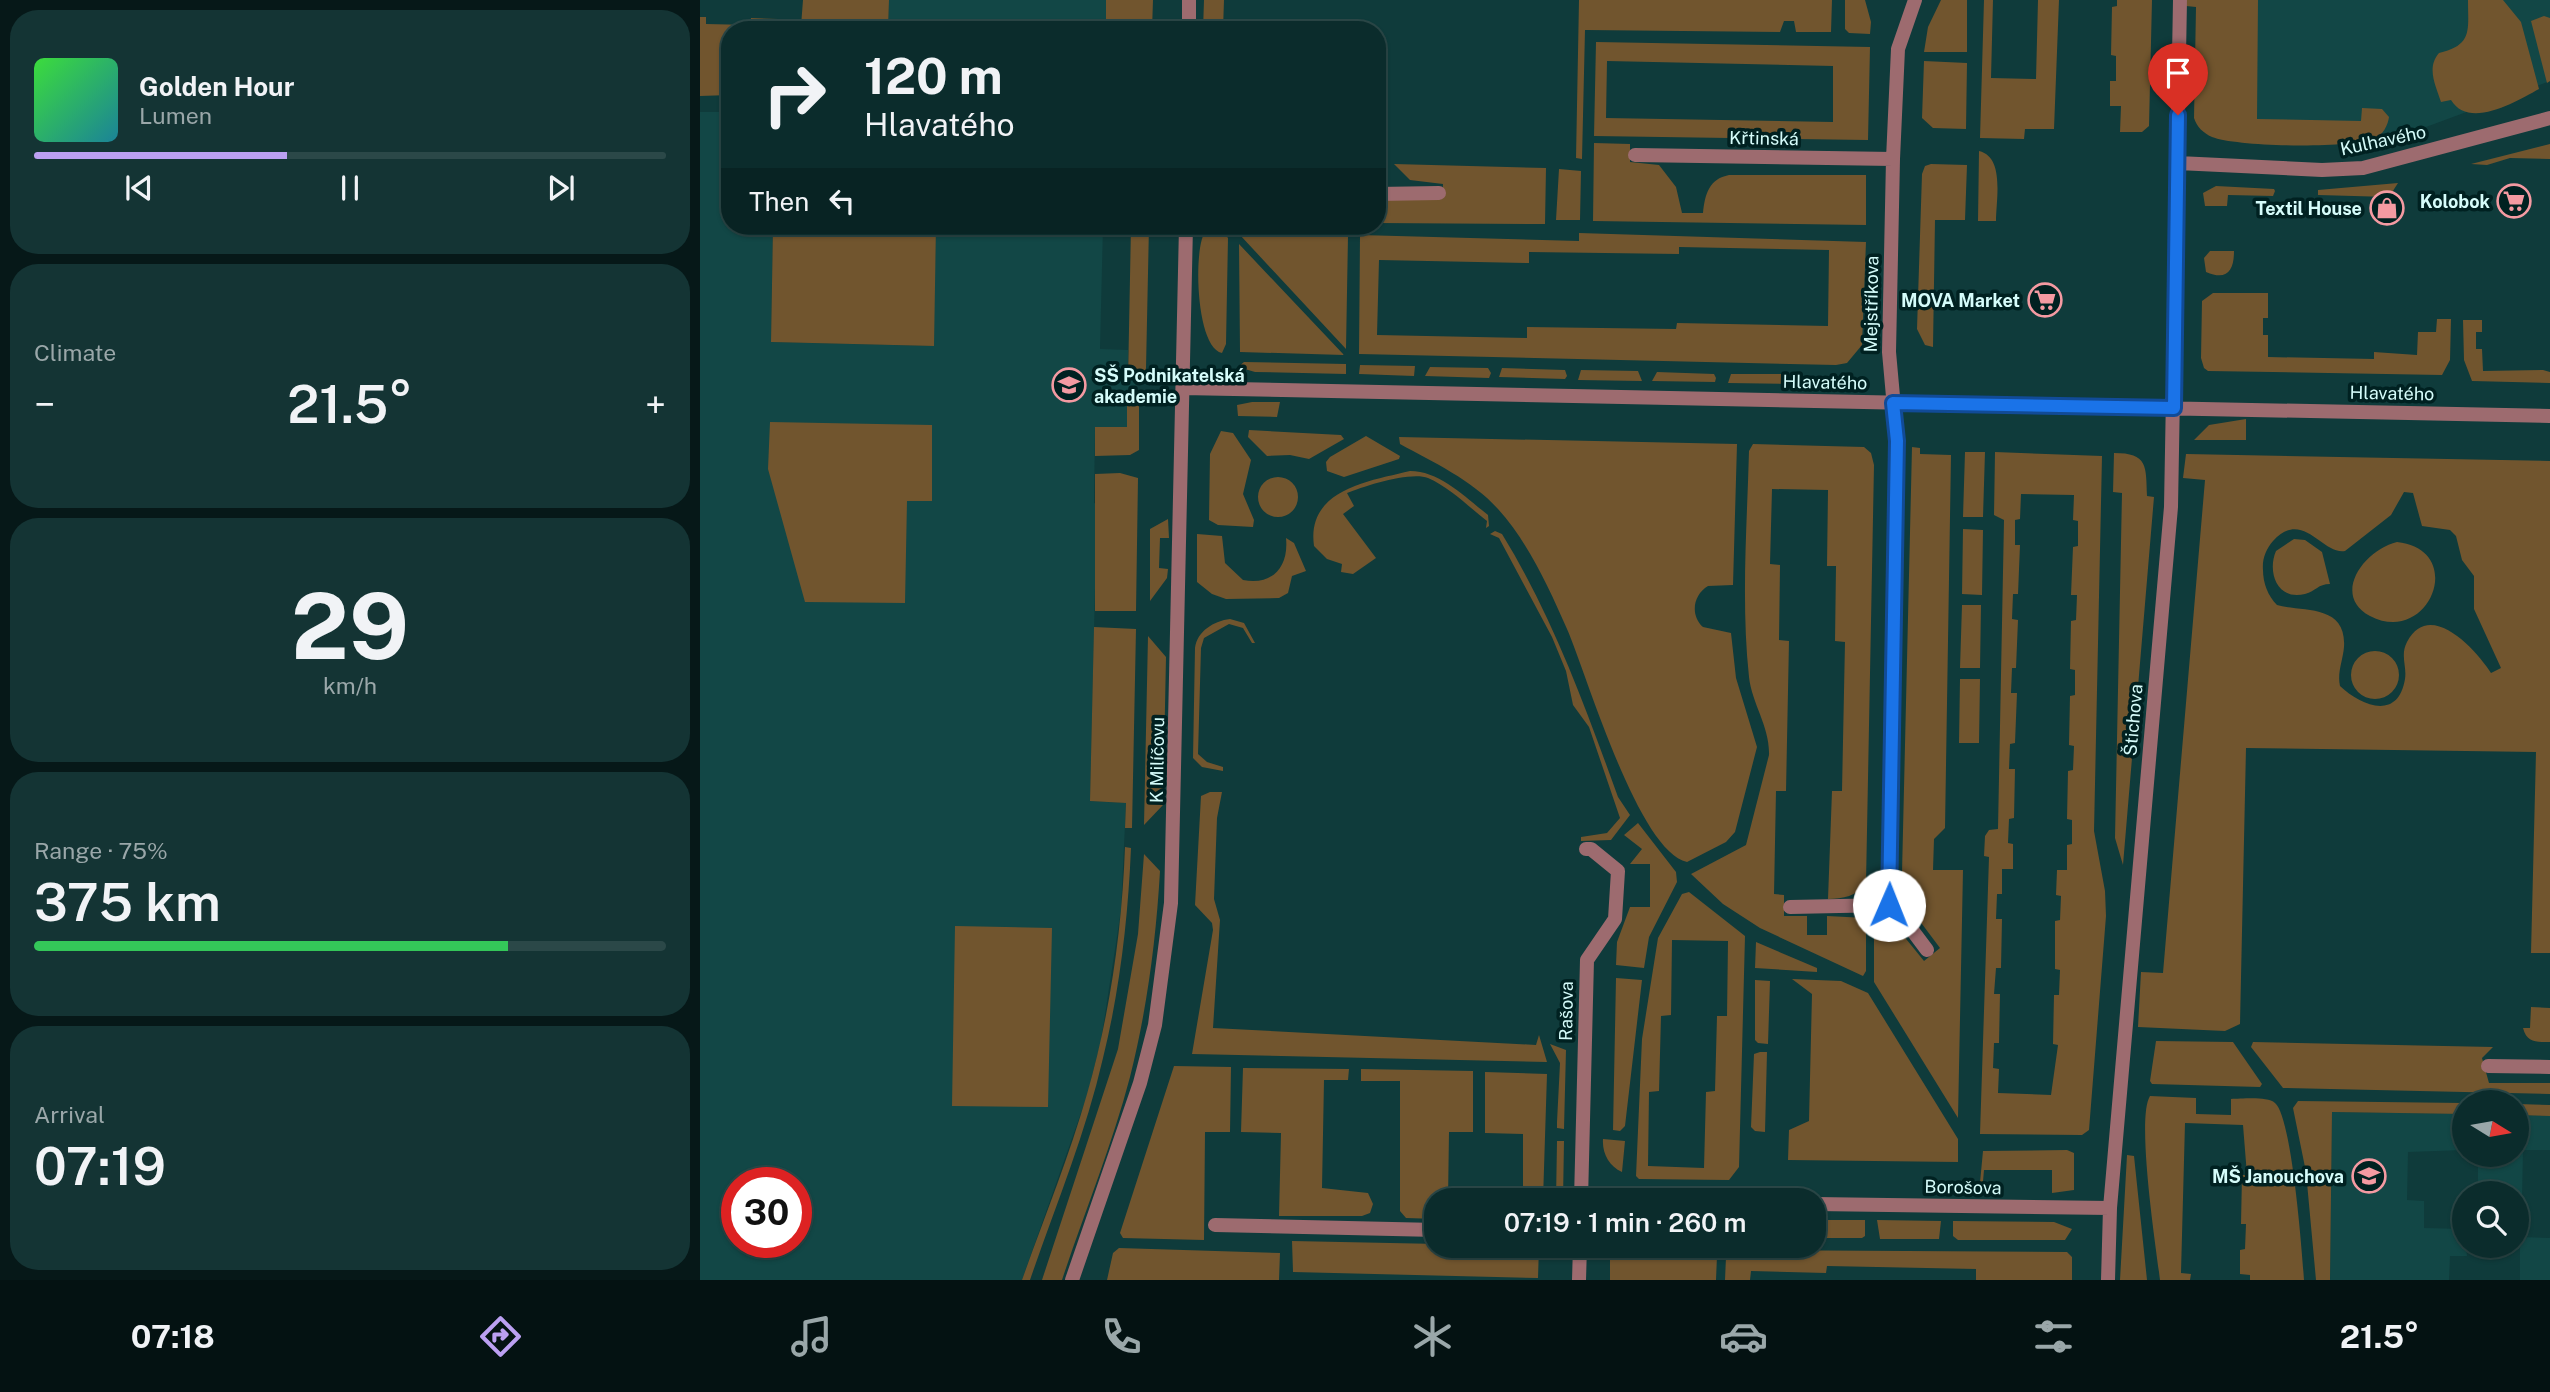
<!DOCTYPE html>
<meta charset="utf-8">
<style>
:root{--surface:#0b2c2c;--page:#143434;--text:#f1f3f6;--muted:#9aa7a9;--line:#2b4848;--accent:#bca0f2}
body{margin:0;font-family:"Public Sans",sans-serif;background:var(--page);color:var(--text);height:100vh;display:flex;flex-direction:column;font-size:26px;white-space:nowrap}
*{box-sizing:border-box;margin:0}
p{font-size:23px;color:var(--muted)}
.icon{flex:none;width:38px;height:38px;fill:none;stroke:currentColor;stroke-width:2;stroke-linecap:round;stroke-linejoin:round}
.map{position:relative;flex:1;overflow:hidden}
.panel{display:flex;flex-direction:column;gap:10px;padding:10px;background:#061818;width:700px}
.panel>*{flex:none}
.top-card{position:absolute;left:21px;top:21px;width:665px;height:214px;border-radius:28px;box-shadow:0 2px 5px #0004,0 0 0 2px var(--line);background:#0b2c2c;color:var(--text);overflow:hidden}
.needle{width:46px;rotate:101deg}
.fabs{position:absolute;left:1752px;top:1090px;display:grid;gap:14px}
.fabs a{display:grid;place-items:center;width:77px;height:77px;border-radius:50%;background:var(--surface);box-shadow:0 2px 5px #0004,0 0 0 2px var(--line);font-size:35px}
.speed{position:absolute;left:21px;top:1167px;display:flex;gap:14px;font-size:35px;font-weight:700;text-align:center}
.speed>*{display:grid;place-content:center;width:91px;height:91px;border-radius:50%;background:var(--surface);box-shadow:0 2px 5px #0004,0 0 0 2px var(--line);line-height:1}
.speed .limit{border:10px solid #d22;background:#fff;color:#111}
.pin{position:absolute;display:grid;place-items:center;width:60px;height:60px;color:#fff;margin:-72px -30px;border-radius:50% 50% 50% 0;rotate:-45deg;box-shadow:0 0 7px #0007}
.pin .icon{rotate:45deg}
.me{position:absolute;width:77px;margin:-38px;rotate:1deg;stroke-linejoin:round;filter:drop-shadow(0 0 5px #0008)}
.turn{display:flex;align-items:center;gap:24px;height:147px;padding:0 28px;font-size:32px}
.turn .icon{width:91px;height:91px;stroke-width:2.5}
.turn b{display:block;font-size:49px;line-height:60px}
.then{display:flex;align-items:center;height:66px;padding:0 28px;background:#0003;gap:14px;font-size:26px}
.big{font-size:52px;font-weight:600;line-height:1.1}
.panel .tile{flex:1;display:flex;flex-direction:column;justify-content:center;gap:10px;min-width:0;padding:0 24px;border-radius:28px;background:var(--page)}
.panel .dial{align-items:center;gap:0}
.dial b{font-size:91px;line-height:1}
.song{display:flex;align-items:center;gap:21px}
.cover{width:84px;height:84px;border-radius:10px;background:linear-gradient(135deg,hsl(120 70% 55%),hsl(190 70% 35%))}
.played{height:7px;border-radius:4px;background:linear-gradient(90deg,var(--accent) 40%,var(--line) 40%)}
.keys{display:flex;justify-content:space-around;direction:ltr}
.heat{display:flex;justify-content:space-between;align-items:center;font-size:38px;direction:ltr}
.charge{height:10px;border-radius:5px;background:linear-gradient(90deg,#34c759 75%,var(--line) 0)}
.trip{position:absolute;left:724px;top:1188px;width:402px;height:70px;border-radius:28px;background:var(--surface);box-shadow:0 2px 5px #0004,0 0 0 2px var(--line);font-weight:600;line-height:70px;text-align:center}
.tab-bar{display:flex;height:112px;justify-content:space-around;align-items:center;background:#041212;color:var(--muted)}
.tab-bar .icon{width:49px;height:49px}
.tab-bar .on{color:var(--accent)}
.tab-bar b{font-size:32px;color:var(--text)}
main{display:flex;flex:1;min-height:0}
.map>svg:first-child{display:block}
</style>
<main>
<section class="panel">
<div class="tile">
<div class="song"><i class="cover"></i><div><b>Golden Hour</b><p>Lumen</p></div></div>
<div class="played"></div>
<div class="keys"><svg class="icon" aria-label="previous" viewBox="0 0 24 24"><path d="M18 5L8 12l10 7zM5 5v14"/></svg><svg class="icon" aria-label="pause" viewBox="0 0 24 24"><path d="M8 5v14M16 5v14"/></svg><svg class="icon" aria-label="next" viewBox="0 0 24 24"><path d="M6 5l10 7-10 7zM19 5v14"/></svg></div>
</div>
<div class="tile"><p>Climate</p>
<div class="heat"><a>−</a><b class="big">21.5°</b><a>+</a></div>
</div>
<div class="tile dial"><b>29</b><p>km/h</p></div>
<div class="tile"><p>Range · 75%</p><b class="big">375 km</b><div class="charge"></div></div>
<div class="tile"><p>Arrival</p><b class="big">07:19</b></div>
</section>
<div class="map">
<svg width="1850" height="1280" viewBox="0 0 1850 1280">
<rect width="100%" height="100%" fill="#0f3b3b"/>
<path fill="#124746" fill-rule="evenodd" d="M189 0H406V30H188Z
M1520 0H1850V81L1699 137 1516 128Z
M0 112H30V226H73L71 342 233 346 236 226H403L400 349 428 350V380H436L435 398H427V428L395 427 394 503 397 504 390 801 426 803 421 910 401 1041 387 1096 322 1280H0ZM231 425V501L207 500ZM37 1183H96V1242H37Z
M1632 1112 1764 1114V1150L1708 1152 1707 1200 1724 1201V1228L1764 1229 1767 1256H1750L1749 1280H1630Z
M1817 1115 1850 1116V1150H1823L1822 1199H1817L1816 1194H1778V1161H1785V1155H1816Z
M1820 1237 1850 1238V1280H1820Z"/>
<path fill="#71552e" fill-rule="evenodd" d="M103 0H189L188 30H30V95L0 96V17H6V24L50 25 51 18 78 19 79 26H101Z
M406 0H453L452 30H406Z
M504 0H524L523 30H503Z
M879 0H1132L1131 32H1096L1094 21H1084L1080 32 885 30 882 159 876 158Z
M1145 0H1165L1171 22 1170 34 1149 33 1145 29Z
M1241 0H1267V52H1224L1228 27Z
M1284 0H1293L1291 78 1336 79 1338 0H1359L1354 129H1325L1324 139 1280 138Z
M1417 0H1452L1449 126 1442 132H1420L1421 106H1410V81H1416V56L1411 55 1412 7 1417 6Z
M1487 0H1558L1557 119 1661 121 1662 108 1682 109 1689 117C1688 125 1683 135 1675 138 1651 149 1537 147 1512 137 1503 133 1497 127 1494 118L1496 7 1486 6Z
M1768 0H1803L1821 22 1839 89C1817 101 1769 130 1751 100L1741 102C1736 86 1726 68 1739 53 1773 45 1768 30 1768 0Z
M1844 16 1850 18V81L1847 83 1831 21Z
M896 42 1170 47 1168 140 894 136ZM907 61 1133 66V122L906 118Z
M1224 61 1267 63 1266 129 1233 128 1222 118Z
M894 143 930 144V162L959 165 976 187 982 213H1003C1005 194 1009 179 1029 175H1166V225L893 221Z
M1850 144V159L1810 158 1787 165 1771 164Z
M1279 151C1305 157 1296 200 1296 221H1278Z
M694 164 846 168 845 224 677 223V200L742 199 743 184 710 180Z
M1231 164 1267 165 1265 220H1235L1233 347 1225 345 1217 329 1222 174 1225 166Z
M859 169 881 171 880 220H856Z
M1698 183 1689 197 1618 195V190Z
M1516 186 1574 189 1575 191 1573 196 1528 195 1527 206H1505L1503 193Z
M73 226H236L234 346 71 342Z
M431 226H449L446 368 444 376 428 380Z
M506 231 523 232 528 238 526 344 522 353C495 348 493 243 506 231Z
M544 231 648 236 646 349 540 235Z
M879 233 1166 242 1162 345 1147 363 1136 365 659 354 660 235 879 241ZM979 247 1129 250 1128 326 977 323 976 329 827 327V338L677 335 679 260 829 263V252L979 254Z
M539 244 644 355 540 352Z
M1510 251H1534C1534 271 1527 281 1506 272L1504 258Z
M1513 293H1568V318H1563V335H1568V357L1674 359V352L1717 355 1718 332H1736L1737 319H1751L1750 360 1742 375 1508 371 1504 368 1501 358 1502 301Z
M1763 320H1782V332H1776V349H1782L1783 371 1843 370 1850 372V383L1772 381 1764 360Z
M544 362 646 364V374L555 372 538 367Z
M660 365 715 366 714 376 659 374Z
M730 367 788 368 791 373 789 378 725 376Z
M802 368 865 370 867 376 865 379 799 377Z
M881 370 938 371 942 381 878 380Z
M957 372 1014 374 1016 378 1015 382 952 381Z
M1031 374H1089L1092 379 1090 384 1028 383Z
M427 398H437L439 402V450L430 455 395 456V427H427Z
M552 402H580L577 417 538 416 537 405Z
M1546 419V440H1494L1509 425Z
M70 422 232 425V501H207L205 603 105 602 68 469Z
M549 430 641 435 644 439 609 459 590 455 567 456 548 437Z
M521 431 533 433 551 460 543 494 554 520 553 527 518 525 509 520 510 454Z
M666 436 700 456 699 459 644 477 627 471 626 462 630 457Z
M699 437 1037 444 1033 585 1008 586C993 595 990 615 1003 627L1031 633 1036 678 1057 747 1035 832 1026 842 987 862C938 851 887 675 867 629 849 588 828 542 798 509 772 480 733 462 700 444Z
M1053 444 1164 447 1171 453 1174 465 1166 883C1157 896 1143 899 1128 899L1132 791H1142L1145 642 1135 641 1136 566H1127L1128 490 1072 489 1070 564 1080 565 1079 640 1089 641 1086 791H1076L1074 894 1084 895V916H1107V935H1127V916L1166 918V971L1163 976 1060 928 1023 904 991 874 1046 845 1069 755C1070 727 1052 704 1049 677 1041 602 1047 526 1049 451Z
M1212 447 1220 448V454L1251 455 1245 828 1234 839 1233 870H1263L1258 1118 1174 982V919L1198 929 1224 961 1240 948 1210 908 1202 873Z
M1265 452H1285L1283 517H1263Z
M1295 452 1402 456 1394 831 1405 891 1406 916 1389 1130 1382 1135 1280 1134 1289 857 1284 856 1285 836 1289 830 1298 829 1304 520 1294 515ZM1321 494 1374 495 1373 520 1378 521V546L1373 547 1371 595H1377L1376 620 1371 621 1370 669 1375 670V695L1370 696 1369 745 1374 746 1373 770 1368 771 1367 819 1372 820V844L1367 845V870H1357L1356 895 1361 896 1360 920 1355 921V969L1360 970 1359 995H1354L1353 1044 1358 1045 1351 1095 1298 1093 1299 1069 1293 1068 1294 1043H1299L1300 994H1294L1296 968H1301L1302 919H1296L1297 894H1302V869H1313V844L1308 843 1309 819 1314 818 1315 769H1309L1310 744 1315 743 1317 693H1311L1312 668H1316L1318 620 1312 619 1313 594H1318L1320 545H1315V520L1320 519Z
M1414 453C1448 453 1446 466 1447 496L1454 497 1423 865 1415 838 1422 493 1413 492Z
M1486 454 1850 461V953H1831L1836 752 1546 748 1540 1024 1525 1031 1438 1027 1441 972 1463 973 1505 480 1483 478ZM1704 492 1713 493 1722 526 1750 530 1756 536 1762 560 1774 576V609L1801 668 1791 673C1777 651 1730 598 1707 642 1700 655 1707 666 1705 679 1698 722 1660 705 1640 686 1637 673 1643 660 1644 647 1647 603 1601 612 1577 605 1568 596 1563 583 1563 570 1562 559 1566 549 1573 541 1603 508 1622 555 1645 551L1691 515Z
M710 471C740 471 765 497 788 515L789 526 786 528 787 521C769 507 749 487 728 478 711 471 664 486 647 493L654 506 643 514 676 558 653 574 641 572 642 564 627 559 614 546C606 489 670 481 710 471Z
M420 473 438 478 436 611H395V474Z
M558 497a20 20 0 1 1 40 0a20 20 0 1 1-40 0Z
M468 519 469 538H460L459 568 468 569 467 578 450 601V529Z
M1263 529 1283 530 1282 595 1262 594Z
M795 531 802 534C853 617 885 706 918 797L930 815 911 840 881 841V837L907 833 920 818 889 727 873 705 866 671 852 637 799 538 790 534Z
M497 534 522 536 525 563 543 580C572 586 589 567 586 538L594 543 606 571 592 576 588 593 579 598 526 599 512 594 497 582Z
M1594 539 1605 540 1622 552 1630 584C1618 584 1616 591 1605 594 1577 601 1567 572 1576 551Z
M1697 542C1768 550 1729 647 1670 616 1631 595 1664 550 1697 542Z
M1262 605H1281L1280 668H1260Z
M530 619 544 623 555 643H552L543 628 529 624 504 638 501 648 498 754 507 762 523 767V771L502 767 493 758 495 648C497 631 514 621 530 619Z
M394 627 436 629 432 828H425L426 803 390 801Z
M448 636 466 657 463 805 444 825Z
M1651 675a24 24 0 1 1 48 0a24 24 0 1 1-48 0Z
M1260 679H1280L1279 743H1259Z
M510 792H522L517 818 514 899 520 920 513 1028 836 1045 839 1035 847 1062 492 1054 513 930 512 923 495 905 501 796Z
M938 823 976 872 977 882 949 937 944 968 916 965 917 942 930 907H950V864H930L942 849 924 835Z
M425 847 431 848C428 919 420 989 403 1058 386 1133 355 1207 330 1280H322C344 1218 369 1157 387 1094 410 1014 422 930 425 847Z
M444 854 460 871C456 941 447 1009 430 1077 412 1146 384 1213 362 1280H342L418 1049 438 934Z
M989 892 1045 936 1039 1167 1029 1180 939 1179 936 1176 942 1039 958 938 982 894ZM972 940 1028 941 1027 1016H1017L1015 1091 1006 1092 1004 1168 948 1166 949 1092 959 1091 961 1016 971 1015Z
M255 926 352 928 348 1107 252 1106Z
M1056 942 1117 968V972L1055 968Z
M916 978 942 980 925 1126 920 1131 913 1130Z
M1092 979 1141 981 1168 993 1258 1139V1162L1088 1160 1089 1130 1109 1121 1112 994Z
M1055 980 1070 981 1068 1044 1058 1043 1055 1040Z
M1831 1007 1850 1008V1042C1836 1042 1827 1043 1823 1028H1830Z
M1456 1041 1533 1042 1562 1084 1560 1087 1452 1084 1450 1081Z
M1553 1042 1793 1047 1782 1058 1789 1083H1850V1094L1583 1088 1551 1047Z
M850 1044 866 1050 864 1129 857 1128V1122L860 1063Z
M1060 1052H1067L1065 1132 1055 1131 1051 1127 1054 1054Z
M474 1066 531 1067 530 1132H505L504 1240 423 1238 420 1233Z
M543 1068 649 1069 648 1080H624L622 1188 668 1193 673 1204 670 1213 662 1216H579L581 1133 541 1132Z
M661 1069 773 1071V1132H749L748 1200H737V1219L706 1218 700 1211V1081H661Z
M785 1072 847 1074 843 1200H823V1134L785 1133Z
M1450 1096 1496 1098V1114L1531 1115V1099C1542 1099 1567 1096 1575 1103 1592 1117 1602 1252 1604 1280H1550V1275L1540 1274V1250L1545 1249 1546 1224H1541L1542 1175H1547L1543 1125 1485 1123 1481 1273 1491 1274 1490 1280H1460C1456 1247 1436 1118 1450 1096Z
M1598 1101 1764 1103V1114L1632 1112 1630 1280H1616L1606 1172 1593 1108Z
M1817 1104 1850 1105V1116L1817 1115Z
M903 1139 925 1141 922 1172C909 1166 902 1153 903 1139Z
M857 1141H864L863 1200H856Z
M1367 1150 1374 1153V1190L1352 1193V1170H1284L1282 1193H1279L1283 1151Z
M1427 1155 1434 1156 1447 1280H1420Z
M1115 1220H1165V1236L1162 1238H1115Z
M1177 1220 1241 1221 1239 1239H1180Z
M1253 1221 1354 1222 1372 1229 1365 1240H1258L1253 1236Z
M592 1241 839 1246 838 1278 593 1272Z
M419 1248 580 1253 579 1280H407L413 1253Z
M910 1248 1013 1250 1017 1256 1016 1280H910Z
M1032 1250 1367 1252 1372 1257V1280H1276V1269L1127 1266 1126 1273 1051 1271 1050 1280H1025L1026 1257Z"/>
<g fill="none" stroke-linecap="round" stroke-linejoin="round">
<path stroke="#9d6b6f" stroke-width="14" d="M489 0V30
M935 155 1193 159
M1478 163 1622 170 1663 168 1850 118
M677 194 739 193
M483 388 1850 416
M1189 905 1197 441 1189 352 1193 159 1198 49 1215 0
M1090 907 1189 905 1200 914 1227 950
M1788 1066 1850 1067
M881 1200 887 960 915 919 918 871 891 849H886
M1115 1204 1410 1208
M515 1225 737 1230
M372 1280 440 1083 455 1025 471 903 486 226
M879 1280 880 1246
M1408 1280 1410 1208 1471 507 1480 0"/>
</g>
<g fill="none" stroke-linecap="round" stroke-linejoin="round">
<defs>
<path id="route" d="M1189 905 1197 441 1193 403 1474 408 1478 115"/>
</defs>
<use href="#route" stroke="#114b97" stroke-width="18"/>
<use href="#route" stroke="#1a73e8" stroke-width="12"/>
</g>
<defs>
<symbol id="supermarket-ring" viewBox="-11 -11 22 22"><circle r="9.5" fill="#002121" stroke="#f49aa2" stroke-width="1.5"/><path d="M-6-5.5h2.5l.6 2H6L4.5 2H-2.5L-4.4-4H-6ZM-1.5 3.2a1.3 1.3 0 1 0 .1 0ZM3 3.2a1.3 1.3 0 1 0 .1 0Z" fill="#f49aa2"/></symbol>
<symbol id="shop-ring" viewBox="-11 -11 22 22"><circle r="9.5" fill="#002121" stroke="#f49aa2" stroke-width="1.5"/><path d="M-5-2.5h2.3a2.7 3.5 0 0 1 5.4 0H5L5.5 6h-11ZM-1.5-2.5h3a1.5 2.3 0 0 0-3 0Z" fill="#f49aa2"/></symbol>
<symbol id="school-ring" viewBox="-11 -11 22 22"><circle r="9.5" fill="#002121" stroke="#f49aa2" stroke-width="1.5"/><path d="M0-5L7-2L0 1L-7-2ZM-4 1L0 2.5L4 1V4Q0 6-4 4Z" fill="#f49aa2"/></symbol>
</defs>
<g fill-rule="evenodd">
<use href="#supermarket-ring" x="1795" y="182" width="38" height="38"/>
<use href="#shop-ring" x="1668" y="189" width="38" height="38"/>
<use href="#supermarket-ring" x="1326" y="281" width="38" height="38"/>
<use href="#school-ring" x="350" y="366" width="38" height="38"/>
<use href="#school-ring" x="1650" y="1157" width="38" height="38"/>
</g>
<g text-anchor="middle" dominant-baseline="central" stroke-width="7" stroke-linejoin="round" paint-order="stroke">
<g font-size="18" fill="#d5fcfa" stroke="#002121">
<text transform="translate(1064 138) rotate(1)">Křtinská</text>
<text transform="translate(1683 140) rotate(-12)">Kulhavého</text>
<text transform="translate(1171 304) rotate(-89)">Mejstříkova</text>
<text transform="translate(1125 382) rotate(1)">Hlavatého</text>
<text transform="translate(1692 393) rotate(1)">Hlavatého</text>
<text transform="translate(1433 720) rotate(-85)">Štichova</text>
<text transform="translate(457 760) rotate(-89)">K Milíčovu</text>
<text transform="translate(866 1011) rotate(-89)">Rašova</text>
<text transform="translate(1263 1187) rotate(1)">Borošova</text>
</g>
<g font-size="18" font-weight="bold" fill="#d5fcfa" stroke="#002121" text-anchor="end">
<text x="1790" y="201">Kolobok</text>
<text x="1662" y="208">Textil House</text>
<text x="1320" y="300">MOVA Market</text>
<text x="394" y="375" text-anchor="start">SŠ Podnikatelská<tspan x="394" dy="21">akademie</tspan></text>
<text x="1644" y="1176">MŠ Janouchova</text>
</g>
</g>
</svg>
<div class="fabs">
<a><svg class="needle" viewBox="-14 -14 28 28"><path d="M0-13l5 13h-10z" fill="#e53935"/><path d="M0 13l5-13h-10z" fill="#9aa7a9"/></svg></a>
<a><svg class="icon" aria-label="search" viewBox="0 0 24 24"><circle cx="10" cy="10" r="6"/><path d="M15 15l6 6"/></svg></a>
</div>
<div class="speed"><div class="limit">30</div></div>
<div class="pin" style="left:1478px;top:115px;background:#d93025"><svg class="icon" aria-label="arrive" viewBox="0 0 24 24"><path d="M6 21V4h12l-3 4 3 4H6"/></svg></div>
<svg class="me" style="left:1189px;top:905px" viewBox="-20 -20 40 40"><circle r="19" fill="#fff"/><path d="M0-13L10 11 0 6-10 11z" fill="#1a73e8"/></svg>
<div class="trip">07:19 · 1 min · 260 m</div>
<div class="top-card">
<div class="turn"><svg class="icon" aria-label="right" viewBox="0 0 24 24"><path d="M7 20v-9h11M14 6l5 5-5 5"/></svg><div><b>120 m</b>Hlavatého</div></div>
<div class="then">Then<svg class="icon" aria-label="left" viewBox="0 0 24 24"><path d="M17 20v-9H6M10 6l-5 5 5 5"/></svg></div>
</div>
</div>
</main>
<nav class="tab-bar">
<b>07:18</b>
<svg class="icon on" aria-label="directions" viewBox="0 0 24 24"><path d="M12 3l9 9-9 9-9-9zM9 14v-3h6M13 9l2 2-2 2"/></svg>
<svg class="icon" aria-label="music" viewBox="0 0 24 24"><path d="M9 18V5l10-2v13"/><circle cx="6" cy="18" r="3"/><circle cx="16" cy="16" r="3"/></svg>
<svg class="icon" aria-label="phone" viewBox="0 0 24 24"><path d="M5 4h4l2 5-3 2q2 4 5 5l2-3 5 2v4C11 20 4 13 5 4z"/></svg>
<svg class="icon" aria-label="climate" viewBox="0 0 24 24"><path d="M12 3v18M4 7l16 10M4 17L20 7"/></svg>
<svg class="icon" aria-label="car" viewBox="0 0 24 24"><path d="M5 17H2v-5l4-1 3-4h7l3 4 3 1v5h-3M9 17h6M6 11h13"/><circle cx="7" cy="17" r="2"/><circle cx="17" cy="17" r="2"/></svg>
<svg class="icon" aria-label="filters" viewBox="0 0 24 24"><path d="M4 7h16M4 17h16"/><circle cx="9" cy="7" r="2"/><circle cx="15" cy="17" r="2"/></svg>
<b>21.5°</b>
</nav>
